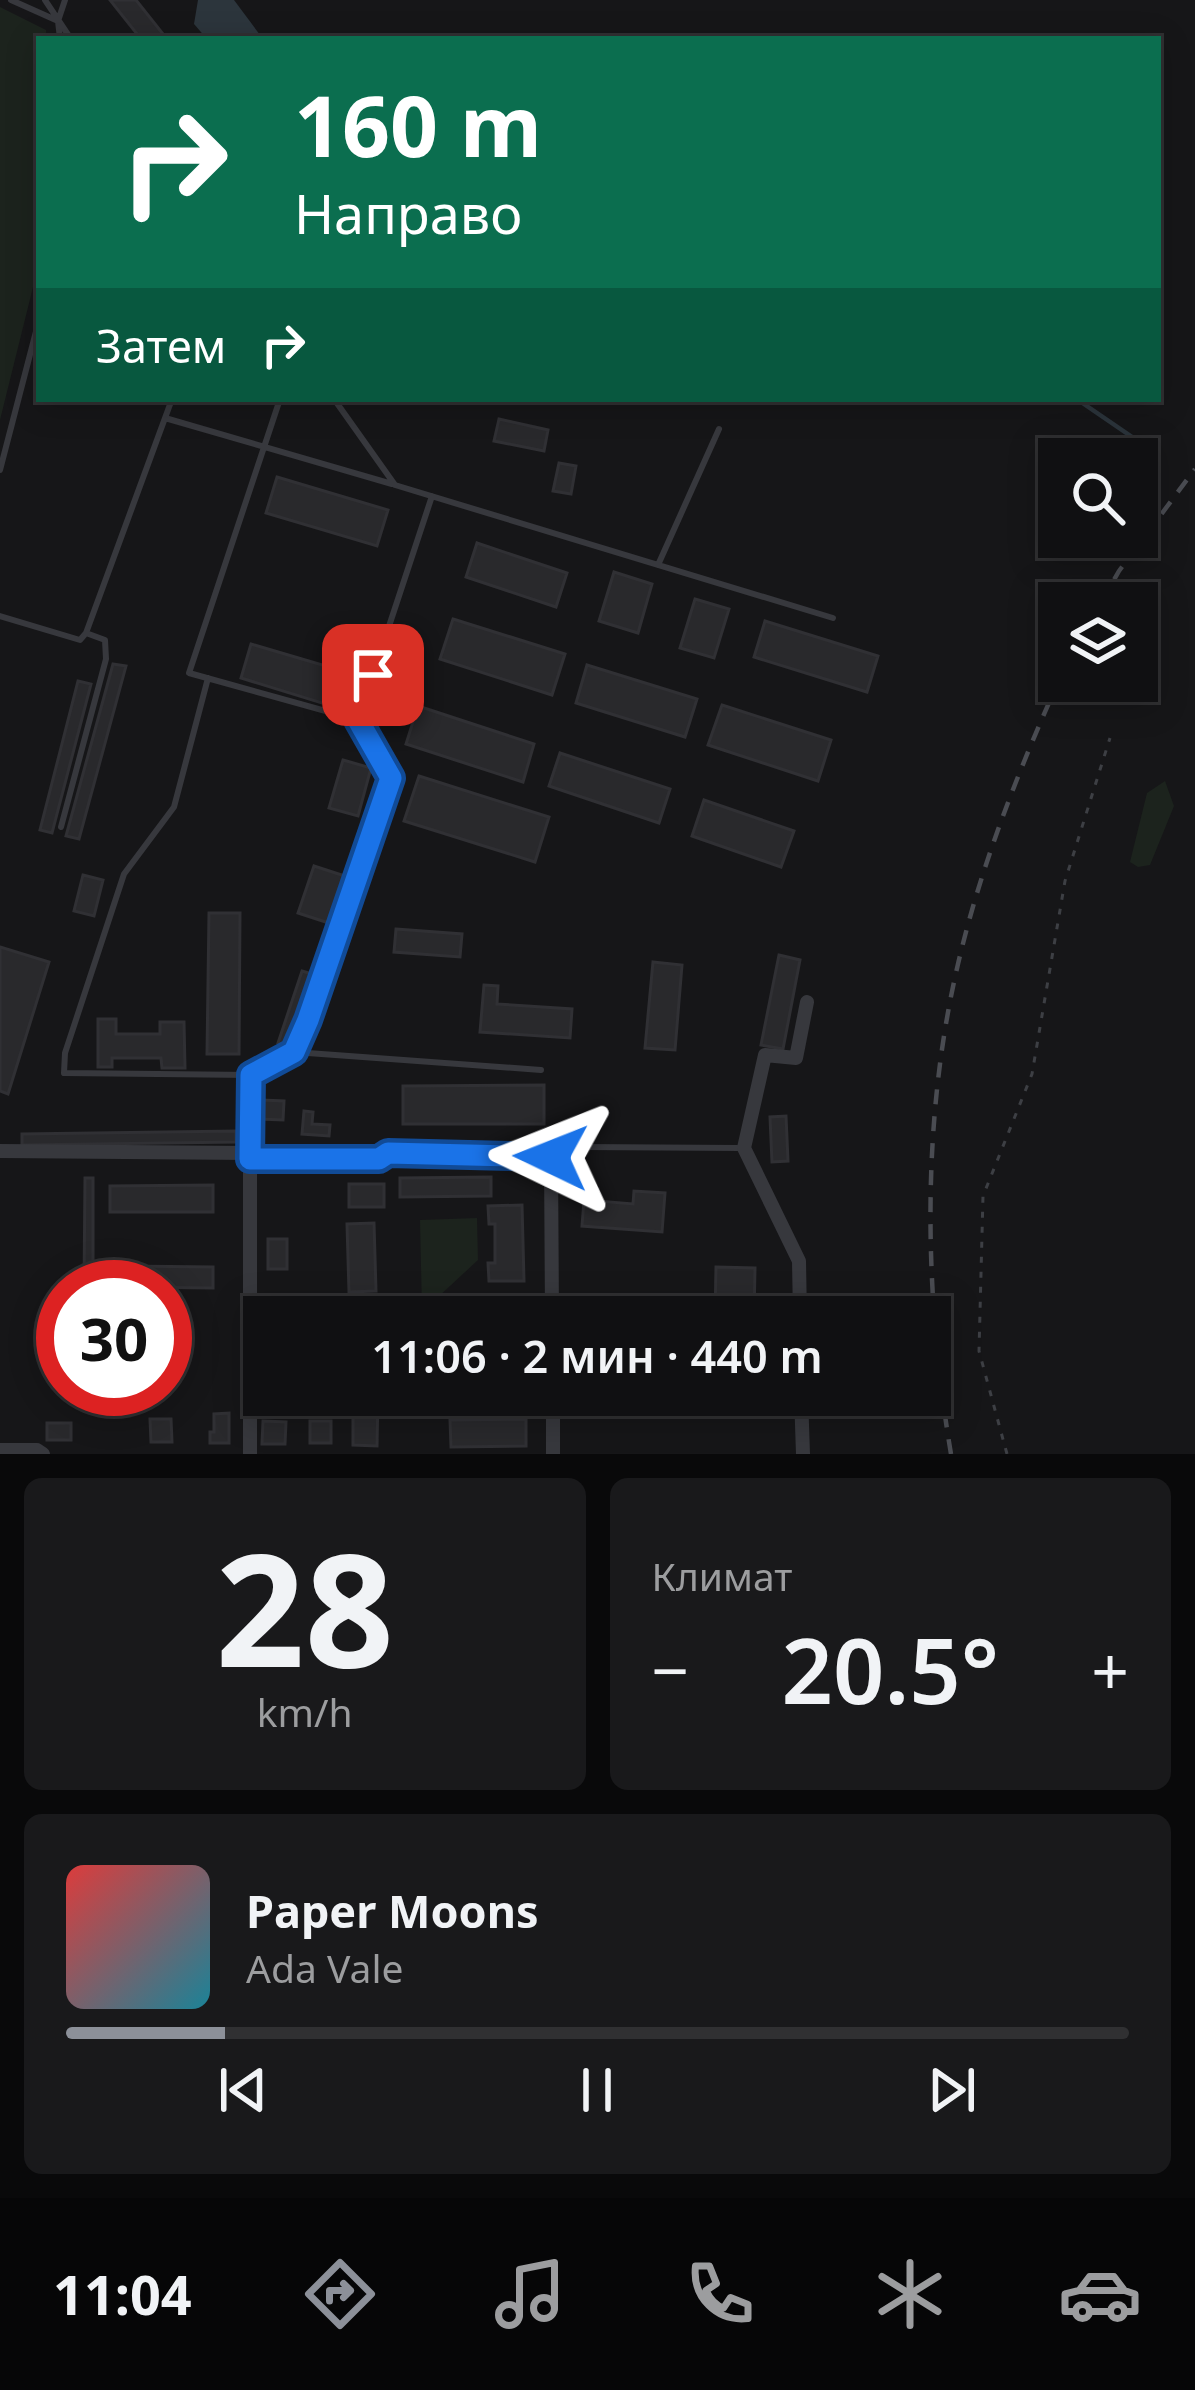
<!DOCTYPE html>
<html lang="ru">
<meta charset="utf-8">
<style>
:root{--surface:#101012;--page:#19191b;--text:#f1f3f6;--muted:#9c9d9f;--line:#303032;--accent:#8c9099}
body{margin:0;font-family:"Noto Sans",sans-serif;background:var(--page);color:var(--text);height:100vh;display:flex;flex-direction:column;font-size:45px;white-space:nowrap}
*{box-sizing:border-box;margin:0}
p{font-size:39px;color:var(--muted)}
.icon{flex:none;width:66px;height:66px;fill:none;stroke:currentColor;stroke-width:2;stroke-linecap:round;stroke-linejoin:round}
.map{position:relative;height:1454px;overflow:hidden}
.side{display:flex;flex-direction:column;gap:24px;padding:24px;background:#09090a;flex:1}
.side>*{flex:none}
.guide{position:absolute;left:36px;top:36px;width:1125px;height:366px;border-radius:0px;box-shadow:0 6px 30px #0003,0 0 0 3px var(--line);background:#0b6e4f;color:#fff;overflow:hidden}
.buttons{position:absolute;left:1038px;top:438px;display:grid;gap:24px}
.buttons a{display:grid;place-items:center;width:120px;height:120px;border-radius:0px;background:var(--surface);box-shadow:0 6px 30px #0003,0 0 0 3px var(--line);font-size:60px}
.speed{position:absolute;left:36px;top:1260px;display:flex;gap:24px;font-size:60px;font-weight:700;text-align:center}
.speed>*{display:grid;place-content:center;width:156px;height:156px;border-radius:50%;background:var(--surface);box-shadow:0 6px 30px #0003,0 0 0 3px var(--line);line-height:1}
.speed .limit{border:18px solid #d22;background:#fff;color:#111}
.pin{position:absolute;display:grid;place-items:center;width:102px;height:102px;color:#fff;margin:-51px;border-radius:24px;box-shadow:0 6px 18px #0006}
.me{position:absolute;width:132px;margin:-66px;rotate:272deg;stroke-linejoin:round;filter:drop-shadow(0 0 9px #0008)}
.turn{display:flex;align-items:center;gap:42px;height:252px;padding:0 60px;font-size:54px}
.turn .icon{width:156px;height:156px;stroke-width:2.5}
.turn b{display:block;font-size:84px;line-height:102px}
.then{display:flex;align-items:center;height:114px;padding:0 60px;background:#0003;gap:24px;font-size:45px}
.big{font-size:90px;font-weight:600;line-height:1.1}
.side .widget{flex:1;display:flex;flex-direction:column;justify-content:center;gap:18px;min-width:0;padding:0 42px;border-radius:18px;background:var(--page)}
.side .dial{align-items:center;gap:0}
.dial b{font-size:156px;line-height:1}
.song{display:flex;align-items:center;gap:36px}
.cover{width:144px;height:144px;border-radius:18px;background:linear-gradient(135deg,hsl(0 70% 55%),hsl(190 70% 35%))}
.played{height:12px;border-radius:6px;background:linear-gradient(90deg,var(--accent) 15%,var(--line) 15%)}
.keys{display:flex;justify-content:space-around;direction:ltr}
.heat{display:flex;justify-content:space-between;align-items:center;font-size:66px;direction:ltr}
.side .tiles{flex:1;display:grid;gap:24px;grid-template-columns:1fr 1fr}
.widget:last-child{grid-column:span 2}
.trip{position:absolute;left:243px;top:1296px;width:708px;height:120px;border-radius:0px;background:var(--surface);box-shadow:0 6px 30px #0003,0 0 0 3px var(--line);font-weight:600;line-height:120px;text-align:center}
.tab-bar{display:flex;height:192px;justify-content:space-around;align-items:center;background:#060607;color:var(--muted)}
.tab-bar .icon{width:84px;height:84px}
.tab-bar .active{color:var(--accent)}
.tab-bar b{font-size:54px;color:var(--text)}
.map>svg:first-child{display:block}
</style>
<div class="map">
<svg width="1195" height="1454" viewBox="0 0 1195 1454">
<rect width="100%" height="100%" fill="#161618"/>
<path fill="#1c231d" d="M0 7 46 30V39H39V263L0 420Z
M1165 781 1174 806 1150 865 1138 867 1130 862 1147 793Z
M477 1218 478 1260 422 1312 420 1220Z"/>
<path fill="#2c353c" d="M198 0H234L263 39H207L194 24Z"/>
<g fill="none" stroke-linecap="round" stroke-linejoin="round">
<path stroke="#2c353c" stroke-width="4.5" d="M1070 399 1081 402 1154 452"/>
</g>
<path fill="#29292c" stroke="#303034" stroke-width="3" d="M110 0H136L167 39H141Z
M499 419 548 430 544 451 494 441Z
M559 463 576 466 571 494 553 491Z
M277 477 388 510 377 546 266 513Z
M477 543 567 573 556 607 466 577Z
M614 572 652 584 638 633 599 621Z
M695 599 729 609 714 658 680 648Z
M453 619 565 654 552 695 440 659Z
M765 621 878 656 867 692 754 657Z
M251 644 336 669 325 704 241 678Z
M113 664 126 666 79 839 66 836Z
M587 665 697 699 685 737 576 703Z
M78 681 91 684 52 833 40 830Z
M722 705 831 740 818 781 708 745Z
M418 706 534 744 523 782 406 744Z
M560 753 670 789 659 823 549 786Z
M343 760 371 768 358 816 329 808Z
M419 776 549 817 535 862 404 821Z
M704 800 794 831 781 867 692 836Z
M314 866 351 878 335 925 298 913Z
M83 875 103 880 94 916 74 911Z
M209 913H240L239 1054H207Z
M396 929 462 934 460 957 394 952Z
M0 947 49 962 8 1094 0 1091Z
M779 955 800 960 783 1049 761 1045Z
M653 962 682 965 675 1050 645 1048Z
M302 971 312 974 288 1046 278 1043Z
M484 985 498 986 497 1004 572 1009 570 1038 480 1032Z
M98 1019H116V1034H160V1022H184L185 1068H162L161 1058H112V1067H98Z
M544 1085V1124H403V1086Z
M261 1100 284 1101 283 1120 260 1119Z
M304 1111 313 1112 312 1124 330 1125 329 1136 302 1134Z
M786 1116 788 1161 772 1162 770 1117Z
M236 1131V1142L22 1145V1134Z
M491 1177V1196L400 1197V1178Z
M85 1178H93V1287H84Z
M349 1184H384V1207H349Z
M213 1185V1212H110V1186Z
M585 1188 598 1189 597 1201 633 1204 634 1191 665 1193 662 1232 582 1226Z
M522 1205 524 1281H489L488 1263H495V1224H489L488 1206Z
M374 1223 376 1291 349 1292 347 1224Z
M268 1239H287V1269H268Z
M125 1266 213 1267V1288L125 1287Z
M716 1267 755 1268 754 1317H715Z
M353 1395H378L377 1446 353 1445Z
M595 1395H621L620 1413 594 1412Z
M229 1413V1443H210V1432H214V1414Z
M150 1419H171L172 1442H151Z
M526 1419V1446L451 1447 450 1420Z
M263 1421 286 1422 285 1444H262Z
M310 1421H331V1443H310Z
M47 1423H71V1440H47Z"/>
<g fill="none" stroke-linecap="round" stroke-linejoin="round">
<path stroke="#3d3f44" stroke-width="3" stroke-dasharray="6 9" stroke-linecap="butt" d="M1007 1454 979 1351 983 1196 1032 1074 1065 881 1110 738"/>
<path stroke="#37383d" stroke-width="6" d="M11 0 58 21
M45 0 71 39
M60 39 58 21 65 0
M280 399 189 673 358 720
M334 399 395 485 833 618
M165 418 392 484
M0 470 39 320
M658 565 719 429
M0 616 80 640 86 633 172 399
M208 678 174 807 124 874 65 1053 64 1073 251 1075 250 1149
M61 827 106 659 105 640 86 633
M294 1052 308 1020 391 778 358 720 432 496
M251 1075 294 1052 541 1070
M582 1147 740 1148"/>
<path stroke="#37383d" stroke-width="14" d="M0 1151 250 1153V1454
M250 1159H379L388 1153 551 1157 552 1317
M800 1317 799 1261 744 1148 765 1055 796 1058 807 1002
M553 1395V1454
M801 1395 803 1454
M0 1450H37L43 1454"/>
<path stroke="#4a4c52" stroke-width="4.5" stroke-dasharray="15 12" stroke-linecap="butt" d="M1101 603 1119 571 1195 469
M951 1454C924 1294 921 1122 958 964 981 865 1018 772 1059 680"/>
</g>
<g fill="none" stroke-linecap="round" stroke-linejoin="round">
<defs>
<path id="route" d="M373 675 358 720 391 778 308 1020 294 1052 251 1075 250 1159H379L388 1153 551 1157"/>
</defs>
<use href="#route" stroke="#114b97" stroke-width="30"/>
<use href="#route" stroke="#1a73e8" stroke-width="21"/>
</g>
</svg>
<div class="buttons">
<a><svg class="icon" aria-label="search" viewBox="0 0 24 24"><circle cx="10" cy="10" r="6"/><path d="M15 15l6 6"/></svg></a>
<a><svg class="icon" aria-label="layers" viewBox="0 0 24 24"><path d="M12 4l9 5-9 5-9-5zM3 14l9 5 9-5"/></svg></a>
</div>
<div class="speed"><div class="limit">30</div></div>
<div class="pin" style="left:373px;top:675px;background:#d93025"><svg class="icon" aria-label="arrive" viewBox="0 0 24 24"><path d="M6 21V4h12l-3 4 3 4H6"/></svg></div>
<svg class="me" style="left:551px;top:1157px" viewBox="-20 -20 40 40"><path d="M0-17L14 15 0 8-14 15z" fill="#1a73e8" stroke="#fff" stroke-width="4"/></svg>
<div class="trip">11:06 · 2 мин · 440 m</div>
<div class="guide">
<div class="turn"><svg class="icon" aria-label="right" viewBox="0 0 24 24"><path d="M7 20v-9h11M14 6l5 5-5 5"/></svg><div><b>160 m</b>Направо</div></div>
<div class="then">Затем<svg class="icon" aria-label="right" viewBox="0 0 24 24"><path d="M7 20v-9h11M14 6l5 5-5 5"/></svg></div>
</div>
</div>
<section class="side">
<div class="tiles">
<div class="widget dial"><b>28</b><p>km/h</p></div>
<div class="widget"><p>Климат</p>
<div class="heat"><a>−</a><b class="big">20.5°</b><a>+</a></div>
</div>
<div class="widget">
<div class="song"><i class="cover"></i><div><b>Paper Moons</b><p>Ada Vale</p></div></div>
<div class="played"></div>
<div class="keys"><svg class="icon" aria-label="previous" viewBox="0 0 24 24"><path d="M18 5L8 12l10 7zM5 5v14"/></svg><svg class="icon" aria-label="pause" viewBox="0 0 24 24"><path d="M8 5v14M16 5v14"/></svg><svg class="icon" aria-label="next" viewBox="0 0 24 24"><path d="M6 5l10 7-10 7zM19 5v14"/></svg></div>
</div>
</div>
</section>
<nav class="tab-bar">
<b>11:04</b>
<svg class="icon active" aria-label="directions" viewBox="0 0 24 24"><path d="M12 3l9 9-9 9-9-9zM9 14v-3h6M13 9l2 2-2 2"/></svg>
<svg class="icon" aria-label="music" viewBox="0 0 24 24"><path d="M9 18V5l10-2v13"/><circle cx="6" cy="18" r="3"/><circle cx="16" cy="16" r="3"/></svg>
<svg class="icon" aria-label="phone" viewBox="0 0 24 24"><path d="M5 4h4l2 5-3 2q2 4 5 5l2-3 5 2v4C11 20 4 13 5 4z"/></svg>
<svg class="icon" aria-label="climate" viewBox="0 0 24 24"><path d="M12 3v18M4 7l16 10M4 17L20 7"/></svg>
<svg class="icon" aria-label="car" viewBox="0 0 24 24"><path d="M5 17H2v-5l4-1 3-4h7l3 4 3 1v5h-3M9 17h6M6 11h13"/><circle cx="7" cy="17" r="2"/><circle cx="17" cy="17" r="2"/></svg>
</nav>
